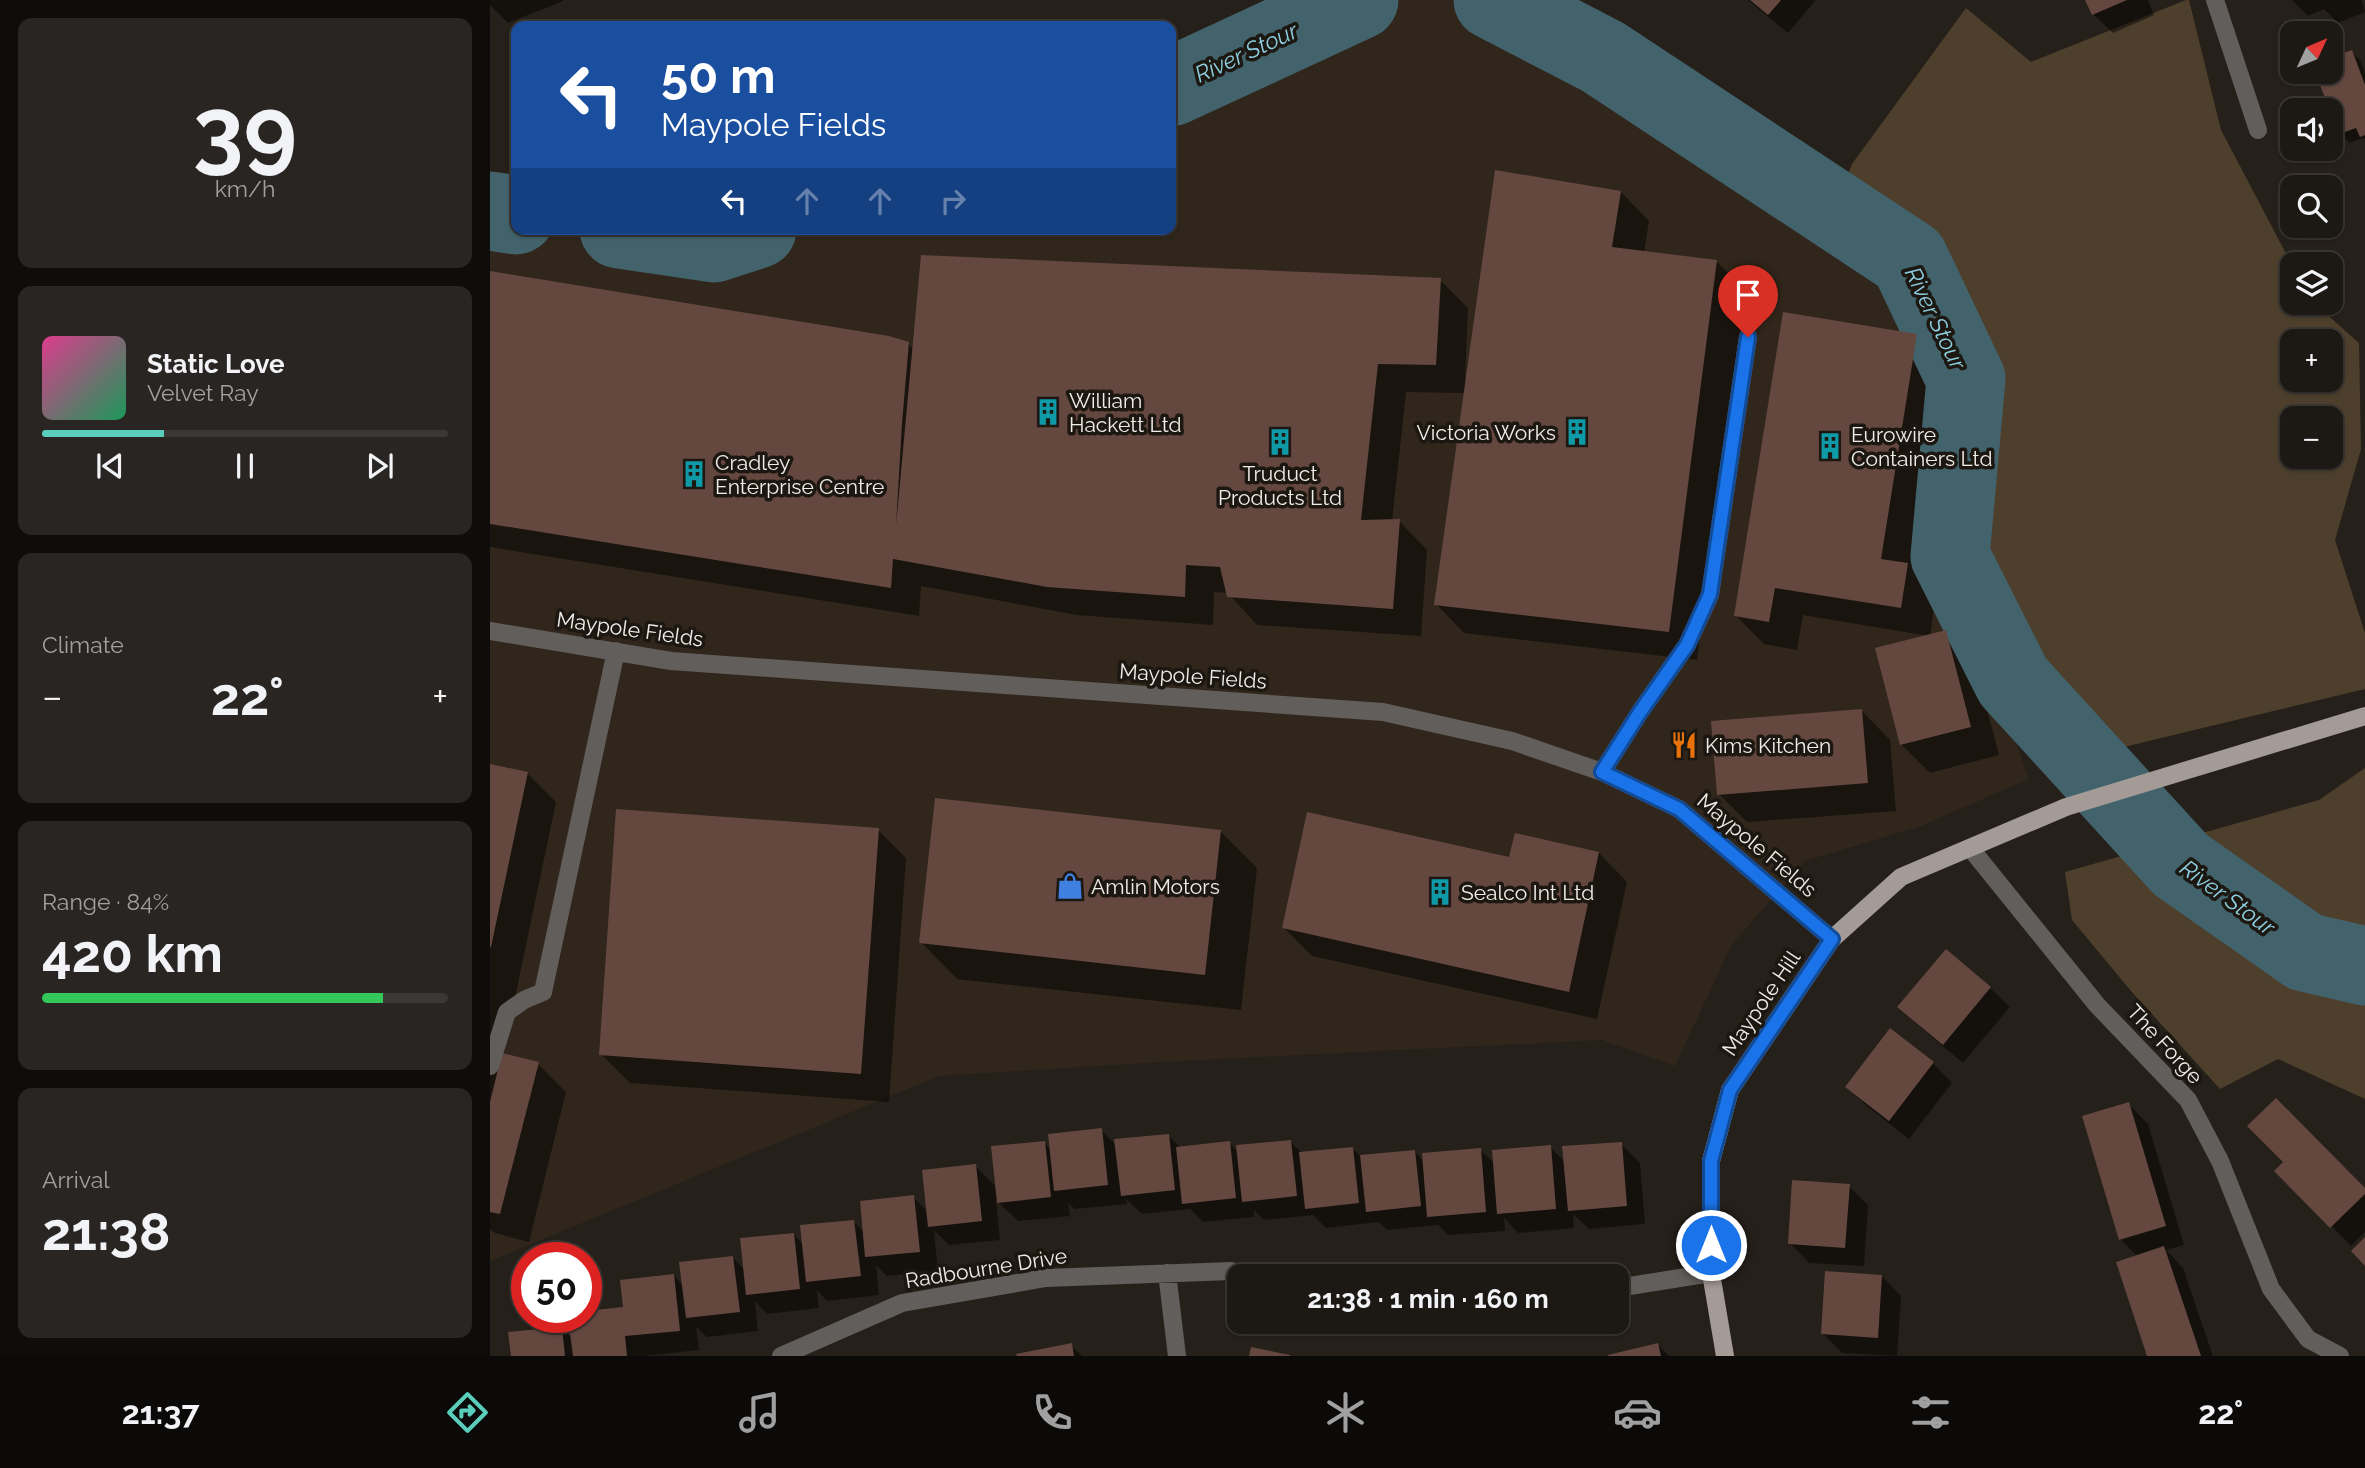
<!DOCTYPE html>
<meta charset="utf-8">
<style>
:root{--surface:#1c1814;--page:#292522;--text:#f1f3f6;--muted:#a0a0a0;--line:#3a3734;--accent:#5acebd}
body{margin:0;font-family:Raleway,sans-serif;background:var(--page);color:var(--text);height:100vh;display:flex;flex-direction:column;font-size:26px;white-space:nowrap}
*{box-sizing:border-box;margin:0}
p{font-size:23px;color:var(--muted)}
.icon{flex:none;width:38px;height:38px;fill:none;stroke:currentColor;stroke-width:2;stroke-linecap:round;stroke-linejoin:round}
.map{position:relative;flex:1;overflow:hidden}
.details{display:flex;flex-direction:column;gap:18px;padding:18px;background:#0f0d0b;width:490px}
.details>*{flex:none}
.banner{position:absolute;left:21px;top:21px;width:665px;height:214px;border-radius:14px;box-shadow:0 2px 5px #0004,0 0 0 2px var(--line);background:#1a4fa0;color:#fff;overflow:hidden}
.needle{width:46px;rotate:46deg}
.controls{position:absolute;left:1790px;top:21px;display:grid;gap:14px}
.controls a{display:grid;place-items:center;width:63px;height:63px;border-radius:14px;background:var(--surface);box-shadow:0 2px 5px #0004,0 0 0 2px var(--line);font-size:35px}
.speed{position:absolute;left:21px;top:1242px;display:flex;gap:14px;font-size:35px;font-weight:700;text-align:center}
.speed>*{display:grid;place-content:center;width:91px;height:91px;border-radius:50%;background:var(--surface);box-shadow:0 2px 5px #0004,0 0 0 2px var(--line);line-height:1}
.speed .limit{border:10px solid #d22;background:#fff;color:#111}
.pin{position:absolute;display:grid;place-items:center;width:60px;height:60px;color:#fff;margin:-72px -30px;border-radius:50% 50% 50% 0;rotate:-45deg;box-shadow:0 0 7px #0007}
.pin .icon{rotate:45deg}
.me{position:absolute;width:77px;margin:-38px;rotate:0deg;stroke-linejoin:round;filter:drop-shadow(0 0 5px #0008)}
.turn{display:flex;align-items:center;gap:24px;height:147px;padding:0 35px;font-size:32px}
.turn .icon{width:91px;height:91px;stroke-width:2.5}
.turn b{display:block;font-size:49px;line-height:60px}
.lanes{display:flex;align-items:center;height:66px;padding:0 35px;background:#0003;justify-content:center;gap:35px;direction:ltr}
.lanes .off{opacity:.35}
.big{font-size:52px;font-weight:700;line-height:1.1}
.details .widget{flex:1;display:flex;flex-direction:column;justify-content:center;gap:10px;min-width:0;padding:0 24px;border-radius:14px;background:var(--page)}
.details .dial{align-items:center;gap:0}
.dial b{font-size:91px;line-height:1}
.song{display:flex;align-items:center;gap:21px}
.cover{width:84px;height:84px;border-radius:10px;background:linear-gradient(135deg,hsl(330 70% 55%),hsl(150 70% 35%))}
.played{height:7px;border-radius:4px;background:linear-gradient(90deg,var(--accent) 30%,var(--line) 30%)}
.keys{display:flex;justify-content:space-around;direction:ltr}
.heat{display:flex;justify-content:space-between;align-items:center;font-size:38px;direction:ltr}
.charge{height:10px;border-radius:5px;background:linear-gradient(90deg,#34c759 84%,var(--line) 0)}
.trip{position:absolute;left:737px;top:1264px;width:402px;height:70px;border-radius:14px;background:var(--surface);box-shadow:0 2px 5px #0004,0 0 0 2px var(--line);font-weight:700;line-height:70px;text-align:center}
.tabs{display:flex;height:112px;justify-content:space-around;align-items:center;background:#0b0a08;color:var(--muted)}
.tabs .icon{width:49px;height:49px}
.tabs .on{color:var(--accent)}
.tabs b{font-size:32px;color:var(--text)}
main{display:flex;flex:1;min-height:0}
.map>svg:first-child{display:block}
</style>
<main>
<section class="details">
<div class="widget dial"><b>39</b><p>km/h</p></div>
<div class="widget">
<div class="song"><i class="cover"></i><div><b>Static Love</b><p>Velvet Ray</p></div></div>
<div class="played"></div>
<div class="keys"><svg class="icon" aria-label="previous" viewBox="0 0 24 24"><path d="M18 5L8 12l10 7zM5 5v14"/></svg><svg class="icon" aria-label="pause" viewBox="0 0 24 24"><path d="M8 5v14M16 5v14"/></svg><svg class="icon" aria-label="next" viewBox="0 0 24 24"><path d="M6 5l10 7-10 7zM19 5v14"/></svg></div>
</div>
<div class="widget"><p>Climate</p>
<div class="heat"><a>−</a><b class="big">22°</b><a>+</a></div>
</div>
<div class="widget"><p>Range · 84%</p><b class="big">420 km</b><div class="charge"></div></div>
<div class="widget"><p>Arrival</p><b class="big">21:38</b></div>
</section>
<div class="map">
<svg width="1875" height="1356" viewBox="0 0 1875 1356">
<rect width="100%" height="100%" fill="#26201a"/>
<path fill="#30261b" d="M887 0H975L1107 56 1421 255 1478 378 1460 559 1539 779 1431 826 1315 861 1242 944 1185 1066 1112 1040 671 1062 449 1076 0 1261V208L26 214V229H94L215 257 300 229H681V92L782 50Z"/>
<path fill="#4d3f2c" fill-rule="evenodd" d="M1696 0H1699L1731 130 1802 265V303H1824L1869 343 1871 449 1845 540 1875 633V689L1613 752 1585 750 1523 681 1460 556 1476 379 1419 259 1345 208 1362 164 1476 8 1541 62ZM1802 341H1841V380H1802ZM1802 418H1841V457H1802Z
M1875 768V1099L1788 1059 1730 1089 1641 991 1582 920 1575 872 1829 800Z"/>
<path fill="#0007" d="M0 0H73V1L18 23 0 5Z
M1258 0H1326L1298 33Z
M1597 0H1658L1664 15 1623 33 1603 14Z
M1802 0H1872L1875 12 1848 23 1834 9 1818 16Z
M1861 52 1871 61 1875 73V139L1873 138 1859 143 1850 133 1827 72H1841V59Z
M1131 192 1159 221 1154 253 1227 262 1255 290 1207 660 974 633 946 604 975 393 916 392 902 521H909L937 550 931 636 767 625 738 593 724 592 723 625 587 615 431 586 429 616 0 547V272L418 344 424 349 950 280 978 308 975 379H977Z
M1426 336 1454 364 1422 569 1446 594 1440 636 1456 632 1484 660 1509 755 1440 773 1411 744 1439 636 1313 615 1307 650 1274 644 1246 616Z
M1372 711 1400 740 1406 811 1257 822 1229 794Z
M0 765 37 773 66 802 13 1055 48 1064 76 1092 39 1242 5 1233 0 1229Z
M388 830 416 858 399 1102 140 1083 111 1054Z
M730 831 767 868 751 1010 467 979 431 942Z
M1109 853 1137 882 1107 1019 822 956 793 927 1021 859Z
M1456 951 1500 988 1520 1007 1473 1063 1429 1026 1410 1007Z
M1443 1063 1462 1083 1419 1139 1377 1106 1357 1087Z
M1638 1104 1658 1124 1694 1245 1676 1250 1693 1268 1723 1356H1659L1648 1257 1630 1239Z
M611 1130 627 1146 678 1136 691 1148 739 1143 749 1153 800 1141 813 1154 863 1149 871 1157 924 1151 934 1162 990 1150 1005 1164 1060 1147 1075 1162 1131 1144 1150 1163 1155 1224 1099 1229 1083 1214 1084 1228 1028 1233 1014 1218 1015 1231 958 1235 948 1225 897 1230 889 1222 836 1228 823 1215 774 1220 764 1210V1217L713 1222 700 1209 652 1214 636 1199 637 1204 585 1209 578 1203 580 1216 528 1221 506 1200 510 1240 459 1245 444 1230 448 1271 397 1276 386 1265 389 1295 337 1301 327 1290 329 1308 277 1314 265 1301 268 1331 217 1337 206 1327 209 1350 154 1356H23L72 1328 82 1339 80 1318H96L135 1309 184 1276 194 1286 243 1258 255 1270 304 1235 314 1245 364 1222 375 1233 423 1197 438 1212 485 1166 507 1188 554 1143 561 1149Z
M1787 1171 1875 1190V1232L1861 1246Z
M1359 1186 1378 1205 1374 1266 1319 1263 1300 1243Z
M1392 1276 1411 1296 1407 1356 1352 1353 1333 1333Z
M581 1345 592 1356H528Z
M1168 1345 1179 1356H1121Z"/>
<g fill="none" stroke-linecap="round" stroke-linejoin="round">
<path stroke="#42636c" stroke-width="79" d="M1003 0 1113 57 1419 259 1476 379 1460 556 1523 681 1691 865 1815 952 1875 966
M681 87 869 0
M0 211 26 215
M129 229 224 243 267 229"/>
</g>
<path fill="#644840" d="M1260 0H1291L1278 15Z
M1595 0H1637L1602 15Z
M1862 50 1875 85V135L1870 137 1866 128 1849 134 1825 72H1841V57Z
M1005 170 1131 191 1122 247 1227 260 1179 632 944 605Z
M431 255 951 278 946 365 888 364 871 520 910 519 903 609 737 597 730 567 696 565 695 597 557 587 403 559 401 588 0 524V271L399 336 419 342 412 423 406 526Z
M1293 312 1427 334 1391 559 1418 563 1411 608 1285 588 1279 622 1244 616Z
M1456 630 1481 727 1410 745 1385 648Z
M1372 709 1378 783 1227 795 1221 721Z
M0 764 38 772 1 947H0Z
M445 798 731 830 715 975 429 943Z
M126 809 389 828 371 1074 109 1055Z
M817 812 1019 857 1025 833 1109 852 1079 992 792 928Z
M1456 949 1501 987 1453 1045 1407 1007Z
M1400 1028 1444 1062 1399 1121 1355 1087Z
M12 1053 49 1062 10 1214 0 1212V1102Z
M1786 1098 1875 1188V1194L1840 1228 1784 1171 1793 1162 1757 1126Z
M1639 1102 1676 1226 1629 1240 1592 1116Z
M612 1128 618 1185 564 1191 558 1134Z
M679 1134 685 1190 631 1196 624 1139Z
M801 1140 807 1196 752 1202 746 1145Z
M555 1141 561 1197 507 1203 501 1146Z
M740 1141 746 1198 692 1204 686 1147Z
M1132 1142 1137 1206 1078 1211 1072 1146Z
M1061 1145 1066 1209 1007 1214 1002 1150Z
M863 1147 869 1203 815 1209 809 1152Z
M991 1148 996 1212 937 1217 932 1153Z
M925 1150 931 1206 876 1212 870 1155Z
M486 1164 492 1221 438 1227 432 1170Z
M1302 1180 1360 1184 1355 1248 1298 1244Z
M424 1195 430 1252 375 1257 370 1201Z
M364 1220 371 1276 316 1282 310 1225Z
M304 1233 310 1289 256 1295 250 1238Z
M1875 1237V1266L1861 1251Z
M1674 1246 1711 1356H1657L1626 1262Z
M243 1256 250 1312 196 1318 189 1262Z
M1335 1271 1392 1275 1388 1338 1331 1334Z
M184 1274 190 1331 135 1336 137 1356H83L78 1318H96V1311L133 1307 130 1280Z
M72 1327 75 1356H21L18 1332Z
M582 1343 584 1356H527L526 1354Z
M1168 1343 1171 1356H1118V1355Z
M761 1347 800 1355V1356H759Z"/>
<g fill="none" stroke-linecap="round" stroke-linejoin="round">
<path stroke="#625e5c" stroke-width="18" d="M1725 0 1768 130
M0 631 181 661 893 712 1022 741 1112 772 1189 809 1342 939
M1112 772 1150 712 1197 645 1220 595 1258 337
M1481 849 1607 1005 1698 1100 1730 1161 1781 1289 1818 1339 1850 1356
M0 1066 17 1012 34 1000 53 992 126 651
M677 1273 687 1356
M1127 1288 1221 1273
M291 1356 412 1303 556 1278 741 1271 766 1276"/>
<path stroke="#a49a96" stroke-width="18" d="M1235 1356 1221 1273V1161L1240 1090 1342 939 1411 877 1576 807 1875 716"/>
</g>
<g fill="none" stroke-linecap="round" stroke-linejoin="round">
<defs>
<path id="route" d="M1221 1245V1161L1240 1090 1342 939 1189 809 1112 772 1150 712 1197 645 1220 594 1258 337"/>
</defs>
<use href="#route" stroke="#114b97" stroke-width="18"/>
<use href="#route" stroke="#1a73e8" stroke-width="12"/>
</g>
<defs>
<symbol id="building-bare" viewBox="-9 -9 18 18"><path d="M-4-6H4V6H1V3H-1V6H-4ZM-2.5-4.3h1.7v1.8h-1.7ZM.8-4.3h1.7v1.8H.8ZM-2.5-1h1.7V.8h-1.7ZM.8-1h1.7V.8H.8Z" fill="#0f9aa8" stroke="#1c1710" stroke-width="2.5" paint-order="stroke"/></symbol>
<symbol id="restaurant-bare" viewBox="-9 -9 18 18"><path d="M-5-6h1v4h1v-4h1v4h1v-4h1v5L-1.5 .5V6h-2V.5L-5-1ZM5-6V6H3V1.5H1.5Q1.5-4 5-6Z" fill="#e8710a" stroke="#1c1710" stroke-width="2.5" paint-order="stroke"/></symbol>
<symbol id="shop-bare" viewBox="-9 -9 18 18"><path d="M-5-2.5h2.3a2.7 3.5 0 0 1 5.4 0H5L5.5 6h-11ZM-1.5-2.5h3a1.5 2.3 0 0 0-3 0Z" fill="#3f7fe0" stroke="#1c1710" stroke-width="2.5" paint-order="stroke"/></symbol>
</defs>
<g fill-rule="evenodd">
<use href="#building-bare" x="539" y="393" width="38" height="38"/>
<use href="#building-bare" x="1068" y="413" width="38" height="38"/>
<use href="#building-bare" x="771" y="423" width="38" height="38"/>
<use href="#building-bare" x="1321" y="427" width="38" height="38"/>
<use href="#building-bare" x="185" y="455" width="38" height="38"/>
<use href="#restaurant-bare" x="1175" y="726" width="38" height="38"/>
<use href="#shop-bare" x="561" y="867" width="38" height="38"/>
<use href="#building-bare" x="931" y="873" width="38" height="38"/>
</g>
<g text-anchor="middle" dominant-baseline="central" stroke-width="7" stroke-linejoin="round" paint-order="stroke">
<g font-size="21" fill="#f0ece7" stroke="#1c1710" text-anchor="start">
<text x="579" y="400">William<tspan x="579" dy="24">Hackett Ltd</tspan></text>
<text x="1066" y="432" text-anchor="end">Victoria Works</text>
<text x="1361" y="434">Eurowire<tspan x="1361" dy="24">Containers Ltd</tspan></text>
<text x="225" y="462">Cradley<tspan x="225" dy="24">Enterprise Centre</tspan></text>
<text x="790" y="473" text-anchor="middle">Truduct<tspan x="790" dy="24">Products Ltd</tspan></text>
<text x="1215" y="745">Kims Kitchen</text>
<text x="601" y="886">Amlin Motors</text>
<text x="971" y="892">Sealco Int Ltd</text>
</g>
<g font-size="21" fill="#f0ece7" stroke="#1c1710">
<text transform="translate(140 629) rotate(8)">Maypole Fields</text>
<text transform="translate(703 676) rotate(4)">Maypole Fields</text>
<text transform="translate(1267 845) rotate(40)">Maypole Fields</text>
<text transform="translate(1271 1003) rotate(-56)">Maypole Hill</text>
<text transform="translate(1675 1044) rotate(47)">The Forge</text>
<text transform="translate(496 1268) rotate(-9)">Radbourne Drive</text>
</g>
<g font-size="23" font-style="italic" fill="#8ccee0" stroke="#1c1710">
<text transform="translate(756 52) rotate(-25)">River Stour</text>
<text transform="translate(1446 318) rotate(64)">River Stour</text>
<text transform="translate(1738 897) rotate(36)">River Stour</text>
</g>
</g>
</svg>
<div class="controls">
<a><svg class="needle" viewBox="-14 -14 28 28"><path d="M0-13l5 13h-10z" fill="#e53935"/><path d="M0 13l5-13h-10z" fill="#a0a0a0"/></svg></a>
<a><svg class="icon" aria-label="sound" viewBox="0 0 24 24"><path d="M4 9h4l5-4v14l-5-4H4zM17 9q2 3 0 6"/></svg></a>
<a><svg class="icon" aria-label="search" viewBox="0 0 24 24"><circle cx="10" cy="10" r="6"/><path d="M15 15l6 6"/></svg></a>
<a><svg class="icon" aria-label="layers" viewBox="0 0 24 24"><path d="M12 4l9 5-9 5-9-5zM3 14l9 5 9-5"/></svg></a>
<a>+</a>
<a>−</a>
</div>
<div class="speed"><div class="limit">50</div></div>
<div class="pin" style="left:1258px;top:337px;background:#d93025"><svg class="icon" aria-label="arrive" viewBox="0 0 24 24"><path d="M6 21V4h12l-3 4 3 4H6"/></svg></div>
<svg class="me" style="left:1221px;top:1245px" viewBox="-20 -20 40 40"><circle r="17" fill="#1a73e8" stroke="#fff" stroke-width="3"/><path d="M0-11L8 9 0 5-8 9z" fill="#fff"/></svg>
<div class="trip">21:38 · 1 min · 160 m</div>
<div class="banner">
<div class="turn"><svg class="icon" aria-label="left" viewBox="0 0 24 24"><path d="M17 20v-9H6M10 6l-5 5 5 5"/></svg><div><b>50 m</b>Maypole Fields</div></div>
<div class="lanes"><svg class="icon" aria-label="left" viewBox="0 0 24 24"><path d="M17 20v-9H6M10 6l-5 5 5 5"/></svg><svg class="icon off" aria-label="ahead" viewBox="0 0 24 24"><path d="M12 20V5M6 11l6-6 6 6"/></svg><svg class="icon off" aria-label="ahead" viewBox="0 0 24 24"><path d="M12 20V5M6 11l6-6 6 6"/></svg><svg class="icon off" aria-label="right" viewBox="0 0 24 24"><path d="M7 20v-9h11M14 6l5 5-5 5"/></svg></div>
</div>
</div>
</main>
<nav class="tabs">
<b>21:37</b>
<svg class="icon on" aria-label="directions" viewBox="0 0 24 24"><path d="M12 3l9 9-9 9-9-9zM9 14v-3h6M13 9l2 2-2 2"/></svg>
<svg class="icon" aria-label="music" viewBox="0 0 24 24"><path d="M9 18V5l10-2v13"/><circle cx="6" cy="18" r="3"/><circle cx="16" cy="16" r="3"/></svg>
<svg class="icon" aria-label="phone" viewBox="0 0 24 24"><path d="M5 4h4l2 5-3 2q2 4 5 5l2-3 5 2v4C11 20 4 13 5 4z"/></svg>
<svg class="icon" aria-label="climate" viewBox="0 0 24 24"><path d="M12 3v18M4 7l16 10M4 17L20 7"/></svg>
<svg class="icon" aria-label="car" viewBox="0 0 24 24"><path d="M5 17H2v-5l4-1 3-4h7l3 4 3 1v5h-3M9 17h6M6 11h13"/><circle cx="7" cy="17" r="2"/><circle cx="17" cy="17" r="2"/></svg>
<svg class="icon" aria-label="filters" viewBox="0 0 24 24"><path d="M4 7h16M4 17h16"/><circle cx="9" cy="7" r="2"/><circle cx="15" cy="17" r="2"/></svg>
<b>22°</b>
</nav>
